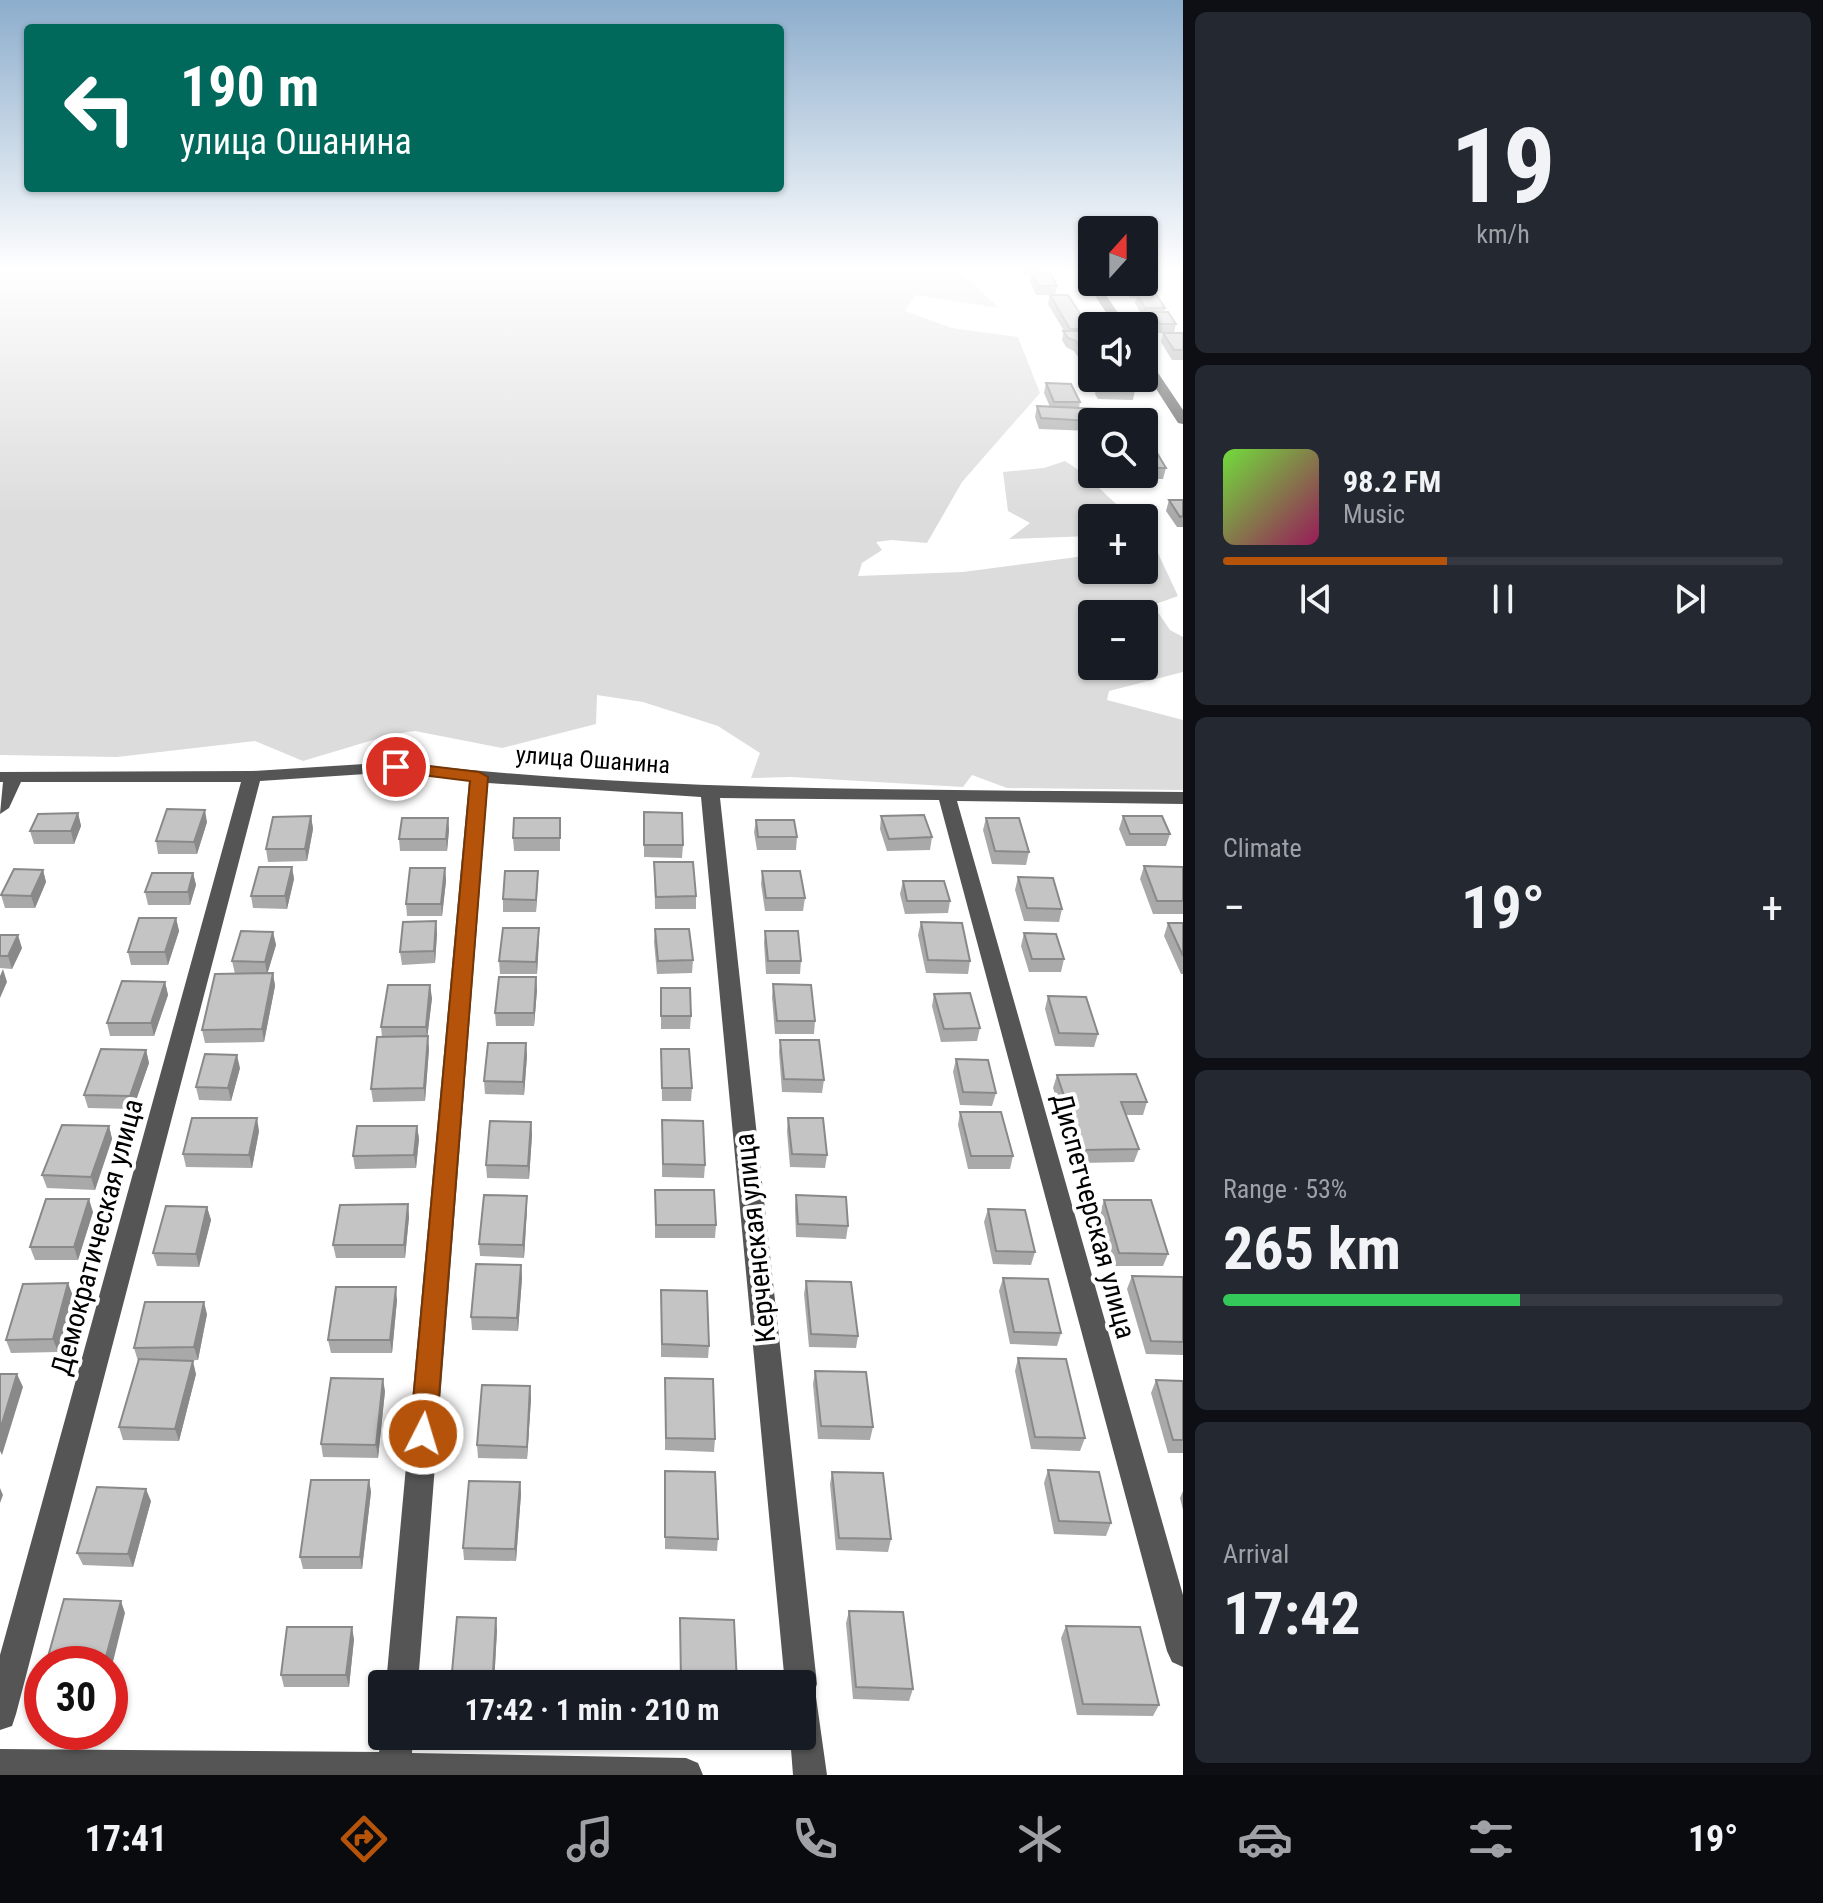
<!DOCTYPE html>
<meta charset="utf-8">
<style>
:root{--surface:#171b24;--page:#242831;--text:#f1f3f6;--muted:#9ea1a6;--line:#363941;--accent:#b45309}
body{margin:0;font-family:"Roboto Condensed",sans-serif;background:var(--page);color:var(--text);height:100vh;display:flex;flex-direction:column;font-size:30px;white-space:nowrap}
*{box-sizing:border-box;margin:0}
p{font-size:26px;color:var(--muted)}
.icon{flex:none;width:44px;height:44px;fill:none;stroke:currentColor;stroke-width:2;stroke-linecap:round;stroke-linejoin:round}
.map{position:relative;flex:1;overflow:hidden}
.details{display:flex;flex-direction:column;gap:12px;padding:12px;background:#0d0f14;width:640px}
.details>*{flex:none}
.top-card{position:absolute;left:24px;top:24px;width:760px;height:168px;border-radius:8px;box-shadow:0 2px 6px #0004;background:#00695c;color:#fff;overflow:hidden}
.needle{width:52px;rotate:21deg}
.buttons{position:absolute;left:1078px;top:216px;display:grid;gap:16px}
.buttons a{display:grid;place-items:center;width:80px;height:80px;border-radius:8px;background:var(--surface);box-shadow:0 2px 6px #0004;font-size:40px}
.speed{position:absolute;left:24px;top:1646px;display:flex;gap:16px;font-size:40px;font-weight:700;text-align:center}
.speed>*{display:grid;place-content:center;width:104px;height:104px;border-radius:50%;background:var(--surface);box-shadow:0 2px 6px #0004;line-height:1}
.speed .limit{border:12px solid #d22;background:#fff;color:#111}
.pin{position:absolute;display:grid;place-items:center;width:68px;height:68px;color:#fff;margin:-34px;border:4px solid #fff;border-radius:50%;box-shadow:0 2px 8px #0007}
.me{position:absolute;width:88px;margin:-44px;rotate:5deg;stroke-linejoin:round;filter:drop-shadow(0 0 6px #0008)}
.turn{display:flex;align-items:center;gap:28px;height:168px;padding:0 24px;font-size:36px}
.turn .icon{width:104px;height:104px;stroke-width:2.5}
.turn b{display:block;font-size:56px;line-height:68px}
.big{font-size:60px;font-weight:700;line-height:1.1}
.details .widget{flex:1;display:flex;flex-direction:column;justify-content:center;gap:12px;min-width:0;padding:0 28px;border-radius:12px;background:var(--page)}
.details .dial{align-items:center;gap:0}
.dial b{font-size:104px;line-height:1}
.song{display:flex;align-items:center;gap:24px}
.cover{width:96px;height:96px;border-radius:12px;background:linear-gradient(135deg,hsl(100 70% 55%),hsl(330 70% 35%))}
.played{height:8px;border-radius:4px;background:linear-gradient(90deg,var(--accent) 40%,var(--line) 40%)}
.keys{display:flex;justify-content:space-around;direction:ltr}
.heat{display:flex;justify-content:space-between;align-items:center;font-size:44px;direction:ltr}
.charge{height:12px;border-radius:6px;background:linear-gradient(90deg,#34c759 53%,var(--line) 0)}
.trip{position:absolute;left:368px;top:1670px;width:448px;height:80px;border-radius:8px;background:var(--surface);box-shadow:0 2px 6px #0004;font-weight:700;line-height:80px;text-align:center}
.tab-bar{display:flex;height:128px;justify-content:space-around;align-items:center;background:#090b0e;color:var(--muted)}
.tab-bar .icon{width:56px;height:56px}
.tab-bar .on{color:var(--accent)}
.tab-bar b{font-size:36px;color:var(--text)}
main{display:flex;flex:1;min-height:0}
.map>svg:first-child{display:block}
</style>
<main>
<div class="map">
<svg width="1183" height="1775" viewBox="0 0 1183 1775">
<rect width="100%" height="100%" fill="#fff"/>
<path fill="#dcdcdc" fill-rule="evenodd" d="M0 270H958L999 308 915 295 905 311 952 328 1018 337 1040 393 962 482 927 543 891 540 876 542 882 550 862 563 858 576 963 572 1092 555V570H1144V551H1157L1178 596 1153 605 1170 630 1183 637V672L1109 691 1107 700 1183 720V790L1007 788 972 775 963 787 791 777 751 778 760 753 718 726 643 702 597 695 596 724 502 748 415 731 393 734 303 761 255 741 117 757 0 755ZM1092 614H1144V666H1092Z
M1065 461C1091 477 1109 499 1132 518H1092V536L1009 539 1030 523 1008 511 1003 472 1044 468Z"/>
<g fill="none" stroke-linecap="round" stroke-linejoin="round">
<path fill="#555" fill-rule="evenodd" d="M1078 270H1088L1092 282H1097L1127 326H1115Z
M1144 357 1148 358 1183 410V424L1178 423 1144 370Z
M396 762C657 793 920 789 1183 792V804L957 801 1183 1595V1667L1172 1662 1167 1651 939 800 720 798 817 1684 815 1690 827 1775H793L790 1736H802V1684H785L701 797 488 783 418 1684H386L469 781 396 772 260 781 16 1714 12 1726 0 1730V1655L241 782H21L9 808 0 814 3 782H0V772L252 771Z
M382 1733V1736H413L412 1753 686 1758 698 1763 703 1775H0V1749L379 1752Z"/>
</g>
<path fill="#a9a9a9" d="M1021 270H1043L1042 273 1057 286 1055 295 1090 329V331H1092V378L1074 351 1066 347 1062 340 1064 331 1048 304 1050 295H1036L1030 282 1031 275H1023Z
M1123 282H1144L1151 289 1150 294 1165 308 1164 312 1176 324 1174 333H1183V360H1172L1161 342 1163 333H1157L1150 322 1151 317H1143L1135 303 1136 298H1130L1122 285Z
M1092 378 1128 379 1135 390 1133 400 1098 399 1095 394 1097 384 1115 383H1095Z
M1046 383 1080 402 1079 408 1143 411 1154 436 1151 446H1144V422H1092V431L1039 429 1035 417 1037 406 1050 407 1044 393Z
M1085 448H1092V474H1144V448L1166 468 1163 479 1093 478 1083 458Z
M1169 500H1183V527H1177L1166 511Z
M644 812 683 845 682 858 644 857Z
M78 813 81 826 74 844H34L30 831Z
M311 816 313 829 307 861 268 862 266 849Z
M881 816 932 837 930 850 887 851 880 829Z
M1123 816 1170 834 1166 846H1126L1119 829Z
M448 818 449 830 447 851H400L399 839Z
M560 818V851H514L513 838Z
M986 818 1029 852 1026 865 992 864 983 830Z
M756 820 797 837 796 850H757L754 832Z
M207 822 197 854H158L156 841Z
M654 862 696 896V909H655Z
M1144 866 1183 867V914H1153L1140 879Z
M292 867 294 879 287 909 253 908 251 896Z
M445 868 446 881 442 916H407L406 904Z
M43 870 46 882 35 908H5L1 895Z
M538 871 536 912H503V899Z
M762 871 805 898 803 911H765L761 884Z
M193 873 196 885 190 905H148L145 892Z
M1018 877 1062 909 1059 922 1024 921 1015 890Z
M903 881 950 901 948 913 905 914 900 894Z
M176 918 179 931 168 965H131L128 952Z
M436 921 437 934 435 963 402 965 400 952Z
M921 922 970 961 968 974 926 973 918 935Z
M1168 923H1183V974H1181L1164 936Z
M539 928 537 974H500L499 961Z
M655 929 693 960 692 973 657 974 654 942Z
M765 931 801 961 800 974H766L764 943Z
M273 932 276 945 267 974 273 973 275 986 264 1042 205 1043 202 1030 235 974 232 961Z
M1024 933 1064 959 1061 972H1029L1021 946Z
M0 935 22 948 12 969 0 968Z
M536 977 537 990 534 1026H496L495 1013Z
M165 982 168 995 154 1036H110L107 1023Z
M773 984 815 1021 814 1034H775L772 997Z
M661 988 691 1016 690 1029H661Z
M934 994 980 1028 977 1041 941 1042 932 1006Z
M1048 996 1098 1034 1094 1047 1055 1046 1045 1009Z
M432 998 427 1037 429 1049 425 1101 373 1102 371 1089 382 1037 381 1027Z
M780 1040 824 1080 822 1093 782 1092 779 1052Z
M526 1043 527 1056 524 1095 485 1094 484 1081Z
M661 1049 692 1088 691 1101H662Z
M146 1050 149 1063 133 1109 88 1108 84 1095Z
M956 1059 996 1093 992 1106 960 1105 953 1072Z
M240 1068 231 1101 199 1100 196 1087Z
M1057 1075 1147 1102 1143 1115H1126L1139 1149 1134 1162 1078 1163 1053 1088Z
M960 1112 1013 1156 1010 1169H968L958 1125Z
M788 1118 827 1155 825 1168 790 1167 787 1131Z
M662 1120 705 1165 704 1178 662 1177Z
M531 1122 532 1135 529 1179 487 1178 486 1165Z
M109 1126 112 1139 95 1190 47 1188 42 1175Z
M417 1126 419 1139 416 1168 355 1169 353 1156Z
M259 1131 252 1168 186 1167 183 1154Z
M655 1190 716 1225 715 1238H655Z
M796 1195 848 1226 846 1239 796 1237 795 1208Z
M1104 1200 1168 1254 1163 1266H1114L1100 1213Z
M408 1204 409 1217 405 1258H336L333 1245Z
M207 1207 211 1220 199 1267 157 1266 153 1253Z
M527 1209 524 1258 480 1256 479 1244Z
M988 1209 1035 1252 1031 1265 993 1264 984 1222Z
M93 1212 78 1260H35L30 1247Z
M521 1265 522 1278 518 1331 472 1330 471 1317Z
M1132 1276 1183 1277V1355L1146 1354 1127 1289Z
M1003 1278 1061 1333 1057 1346 1010 1344 999 1291Z
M806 1281 858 1336 856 1348 809 1347 804 1294Z
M661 1290 709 1346 708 1358 661 1357Z
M73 1296 58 1352 11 1353 6 1340Z
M397 1300 392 1353H331L328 1340Z
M207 1314 198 1360 171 1361 196 1374 179 1441 123 1440 119 1427 138 1361 134 1348Z
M1018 1358 1085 1438 1080 1451 1031 1449 1015 1371Z
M815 1371 873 1427 870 1440 818 1439 813 1384Z
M665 1378 715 1439 714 1452 665 1450Z
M1156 1380 1183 1381V1453H1168L1151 1393Z
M530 1386 531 1399 527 1459 478 1458 477 1445Z
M385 1391 378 1458 323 1457 321 1444Z
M1048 1470 1111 1523 1106 1536 1054 1534 1044 1483Z
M665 1471 718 1539 717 1551 665 1549Z
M832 1472 891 1539 888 1552 836 1550 830 1484Z
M369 1480 371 1492 362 1569H303L300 1557Z
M520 1482 521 1494 516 1561 464 1560 463 1548Z
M1183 1491V1510L1180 1498Z
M151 1501 133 1567 83 1565 77 1553Z
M849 1611 913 1689 909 1701 853 1699 846 1623Z
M680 1618 737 1684H680Z
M1066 1626 1159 1705 1153 1716 1077 1715 1061 1638Z
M497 1630 494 1684H454L452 1672Z
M354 1639 349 1687H284L281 1675Z"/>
<path fill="#898989" d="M205 810 207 822 197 854 194 842Z
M78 813 81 826 74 844 71 831Z
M311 816 313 829 307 861 305 849Z
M448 818 449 830 447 851 446 839Z
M292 867 294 879 287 909 285 896Z
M445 868 446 881 442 916 441 904Z
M43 870 46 882 35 908 31 896Z
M538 871V883L536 912V900Z
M193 873 196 885 190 905 188 892Z
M176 918 179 931 168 965 165 952Z
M436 921 437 934 435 963 434 951Z
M539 928V941L537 974 536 962Z
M273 932 276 945 267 975 265 962Z
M18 935 22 948 12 969 8 956Z
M3 969 7 982 0 998V976Z
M273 973 275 986 264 1042 262 1029Z
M536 977 537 990 534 1026V1013Z
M165 982 168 995 154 1036 151 1023Z
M430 985 432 998 427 1040 426 1027Z
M428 1036 429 1049 425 1101 424 1088Z
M526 1043 527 1056 524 1095 523 1082Z
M146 1050 149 1063 133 1109 130 1096Z
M237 1055 240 1068 231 1101 228 1088Z
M257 1118 259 1131 252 1168 249 1155Z
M531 1122 532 1135 529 1179 528 1166Z
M109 1126 112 1139 95 1190 91 1177Z
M417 1126 419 1139 416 1168 414 1155Z
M527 1196V1209L524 1258 523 1245Z
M89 1199 93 1212 78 1260 74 1247Z
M408 1204 409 1217 405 1258 404 1245Z
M207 1207 211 1220 199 1267 196 1254Z
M521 1265 522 1278 518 1331 517 1318Z
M68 1283 73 1296 58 1352 53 1339Z
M396 1287 397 1300 392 1353 390 1340Z
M204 1302 207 1314 198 1360 194 1347Z
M193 1361 196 1374 179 1441 175 1429Z
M17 1374 23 1387 2 1455 0 1451V1430Z
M383 1379 385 1391 378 1458 376 1445Z
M530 1386 531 1399 527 1459V1447Z
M369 1480 371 1492 362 1569 360 1557Z
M520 1482 521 1494 516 1561 515 1549Z
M0 1488 3 1495 0 1503Z
M146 1489 151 1501 133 1567 128 1554Z
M121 1601 125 1613 110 1674V1664H104Z
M496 1618 497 1630 494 1684 493 1673Z
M352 1627 354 1639 349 1687 346 1675Z"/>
<path fill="#c4c4c4" stroke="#898989" stroke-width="2" d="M1032 273H1050L1057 286H1038Z
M1144 278 1151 289H1132L1128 282H1144Z
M1137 294H1156L1165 308H1145Z
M1050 295H1068L1090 329H1070Z
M1152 312H1168L1176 324H1160Z
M1063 331H1092V365L1076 341 1068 338Z
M1163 333H1183V350H1174Z
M1116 379H1128L1135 390 1100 389 1097 384H1119Z
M1046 383 1071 384 1080 402H1054Z
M1037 406 1143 411 1154 436 1144 435V422H1106L1041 418Z
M1085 448H1092V461Z
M1144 448H1154L1166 468H1144Z
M1169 500H1183V516L1180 517Z
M167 809 205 810 194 842 156 841Z
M644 812 682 813 683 845H644Z
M78 813 71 831H30L38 814Z
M924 815 932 837 889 839 881 816Z
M311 816 305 849H266L273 817Z
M1123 816H1162L1170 834H1130Z
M402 818H448L446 839H399Z
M514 818H560V838H513Z
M986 818H1019L1029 852 995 851Z
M756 820H794L797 837H758Z
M654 862H693L696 896 656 897Z
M1144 866 1183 867V901H1157Z
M259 867H292L285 896H251Z
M410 868H445L441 904H406Z
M14 869 43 870 31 896 1 895Z
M505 871H538L536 900 503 899Z
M762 871H800L805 898H766Z
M152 873H193L188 892H145Z
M1018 877 1053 878 1062 909 1027 908Z
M903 881H944L950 901H907Z
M139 918H176L165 952H128Z
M436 921 434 951 400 952 403 922Z
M921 922 962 923 970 961 928 960Z
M1168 923H1183V956Z
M503 928H539L536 962 499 961Z
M655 929H689L693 960 658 961Z
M241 931 273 932 265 962 232 961Z
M765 931H798L801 961H768Z
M1024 933 1056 934 1064 959H1032Z
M0 935H18L8 956H0Z
M273 973 262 1029 202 1030 215 974Z
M499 977H536L534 1013H495Z
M122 981 165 982 151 1023H107Z
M773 984 811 985 815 1021H777Z
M388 985H430L426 1027H381Z
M661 988H690L691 1016H661Z
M970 993 980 1028 944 1029 934 994Z
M1048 996 1086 997 1098 1034 1059 1033Z
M428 1036 424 1088 371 1089 377 1037Z
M780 1040H819L824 1080 784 1079Z
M488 1043H526L523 1082 484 1081Z
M101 1049 146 1050 130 1096 84 1095Z
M661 1049H689L692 1088H662Z
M205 1054 237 1055 228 1088 196 1087Z
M956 1059 988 1060 996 1093 963 1092Z
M1136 1074 1147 1102H1121L1139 1149 1082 1150 1057 1075Z
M960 1112H1001L1013 1156H971Z
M192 1118H257L249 1155 183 1154Z
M788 1118H823L827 1155 792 1154Z
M662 1120 703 1121 705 1165 663 1164Z
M490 1121 531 1122 528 1166 486 1165Z
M62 1125 109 1126 91 1177 42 1175Z
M357 1126H417L414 1155 353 1156Z
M655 1190H714L716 1225H656Z
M484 1195 527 1196 523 1245 479 1244Z
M796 1195 846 1197 848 1226 798 1224Z
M46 1199H89L74 1247H30Z
M1104 1200H1151L1168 1254 1119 1253Z
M408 1204 404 1245H333L340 1205Z
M166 1206 207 1207 196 1254 153 1253Z
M988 1209 1025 1210 1035 1252 996 1251Z
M476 1264 521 1265 517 1318 471 1317Z
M1132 1276 1183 1277V1342L1151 1341Z
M1003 1278 1048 1279 1061 1333 1014 1332Z
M806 1281 851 1282 858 1336 811 1334Z
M68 1283 53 1339 6 1340 23 1284Z
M336 1287H396L390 1340H328Z
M661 1290 707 1291 709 1346 662 1344Z
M145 1302H204L194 1347 134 1348Z
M1018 1358 1066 1359 1085 1438 1035 1437Z
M139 1359 193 1361 175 1429 119 1427Z
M815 1371 866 1372 873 1427 821 1426Z
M0 1374H17L0 1430Z
M331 1378 383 1379 376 1445 321 1444Z
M665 1378 713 1379 715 1439 666 1438Z
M1156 1380 1183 1381V1440H1173Z
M482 1385 530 1386 527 1447 477 1445Z
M1048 1470 1099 1472 1111 1523 1059 1521Z
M665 1471 715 1472 718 1539 665 1537Z
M832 1472 883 1473 891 1539 839 1538Z
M311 1480H369L360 1557H300Z
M469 1481 520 1482 515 1549 463 1548Z
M97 1487 146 1489 128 1554 77 1553Z
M64 1599 121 1601 104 1664H46Z
M849 1611 903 1612 913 1689 856 1687Z
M457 1617 496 1618 493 1673 452 1672Z
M680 1618 734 1620 737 1684H681Z
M1066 1626 1140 1627 1159 1705 1083 1704Z
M287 1627H352L346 1675H281Z"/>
<linearGradient id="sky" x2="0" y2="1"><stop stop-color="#8cadcc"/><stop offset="0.52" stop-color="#fff"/><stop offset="1" stop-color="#fff" stop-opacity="0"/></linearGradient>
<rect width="1183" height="518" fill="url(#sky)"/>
<path fill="#b45309" stroke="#753606" stroke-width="2" d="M396 762 479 772 488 777 436 1434 432 1442 423 1446 414 1442 410 1434 470 781 390 771 388 767Z"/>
<g text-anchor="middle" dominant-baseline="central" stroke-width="8" stroke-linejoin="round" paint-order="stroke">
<g font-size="24" fill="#000" stroke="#fff">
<text transform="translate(593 760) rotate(4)">улица Ошанина</text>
</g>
<g font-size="28" fill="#000" stroke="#fff">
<text transform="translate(1094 1216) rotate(75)">Диспетчерская улица</text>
<text transform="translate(97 1237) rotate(-75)">Демократическая улица</text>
<text transform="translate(755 1238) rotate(-96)">Керченская улица</text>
</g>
</g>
</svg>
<div class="buttons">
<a><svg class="needle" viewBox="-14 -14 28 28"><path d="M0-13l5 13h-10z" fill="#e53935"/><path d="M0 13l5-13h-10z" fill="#9ea1a6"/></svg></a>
<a><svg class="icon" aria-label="sound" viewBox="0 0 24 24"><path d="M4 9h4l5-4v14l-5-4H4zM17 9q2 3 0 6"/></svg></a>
<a><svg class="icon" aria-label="search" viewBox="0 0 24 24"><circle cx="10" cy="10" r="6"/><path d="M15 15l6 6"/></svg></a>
<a>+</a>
<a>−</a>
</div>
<div class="speed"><div class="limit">30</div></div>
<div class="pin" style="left:396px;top:767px;background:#d93025"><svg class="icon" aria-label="arrive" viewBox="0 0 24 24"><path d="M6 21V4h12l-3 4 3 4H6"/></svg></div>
<svg class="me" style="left:423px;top:1434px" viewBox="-20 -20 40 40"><circle r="17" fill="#b45309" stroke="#fff" stroke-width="3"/><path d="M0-11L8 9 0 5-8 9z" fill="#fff"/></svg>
<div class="trip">17:42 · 1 min · 210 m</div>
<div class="top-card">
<div class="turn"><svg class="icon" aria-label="left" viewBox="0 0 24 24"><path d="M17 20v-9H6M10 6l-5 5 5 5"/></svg><div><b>190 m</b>улица Ошанина</div></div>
</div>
</div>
<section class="details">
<div class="widget dial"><b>19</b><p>km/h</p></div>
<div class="widget">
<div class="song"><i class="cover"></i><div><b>98.2 FM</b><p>Music</p></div></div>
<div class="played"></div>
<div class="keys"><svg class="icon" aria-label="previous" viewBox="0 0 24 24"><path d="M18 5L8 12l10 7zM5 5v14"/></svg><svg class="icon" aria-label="pause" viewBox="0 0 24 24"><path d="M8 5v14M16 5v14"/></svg><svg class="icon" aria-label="next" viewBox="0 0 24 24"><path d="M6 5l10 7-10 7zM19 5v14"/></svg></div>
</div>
<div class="widget"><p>Climate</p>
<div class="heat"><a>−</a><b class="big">19°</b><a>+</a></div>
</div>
<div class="widget"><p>Range · 53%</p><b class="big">265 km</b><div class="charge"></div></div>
<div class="widget"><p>Arrival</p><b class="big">17:42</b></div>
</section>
</main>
<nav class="tab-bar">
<b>17:41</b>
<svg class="icon on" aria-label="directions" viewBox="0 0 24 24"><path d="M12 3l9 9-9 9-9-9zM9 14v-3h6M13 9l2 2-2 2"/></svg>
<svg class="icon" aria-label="music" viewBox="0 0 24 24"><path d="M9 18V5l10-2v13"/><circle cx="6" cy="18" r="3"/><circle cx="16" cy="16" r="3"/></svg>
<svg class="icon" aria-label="phone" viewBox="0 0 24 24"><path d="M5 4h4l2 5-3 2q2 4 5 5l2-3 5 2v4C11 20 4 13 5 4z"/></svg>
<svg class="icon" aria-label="climate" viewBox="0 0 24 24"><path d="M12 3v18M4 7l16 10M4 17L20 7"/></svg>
<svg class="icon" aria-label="car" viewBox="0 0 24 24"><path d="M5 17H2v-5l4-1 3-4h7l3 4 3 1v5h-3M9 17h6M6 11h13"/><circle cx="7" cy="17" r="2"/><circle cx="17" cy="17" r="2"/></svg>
<svg class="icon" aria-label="filters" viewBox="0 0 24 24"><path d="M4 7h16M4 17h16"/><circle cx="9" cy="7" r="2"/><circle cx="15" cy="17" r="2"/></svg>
<b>19°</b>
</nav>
